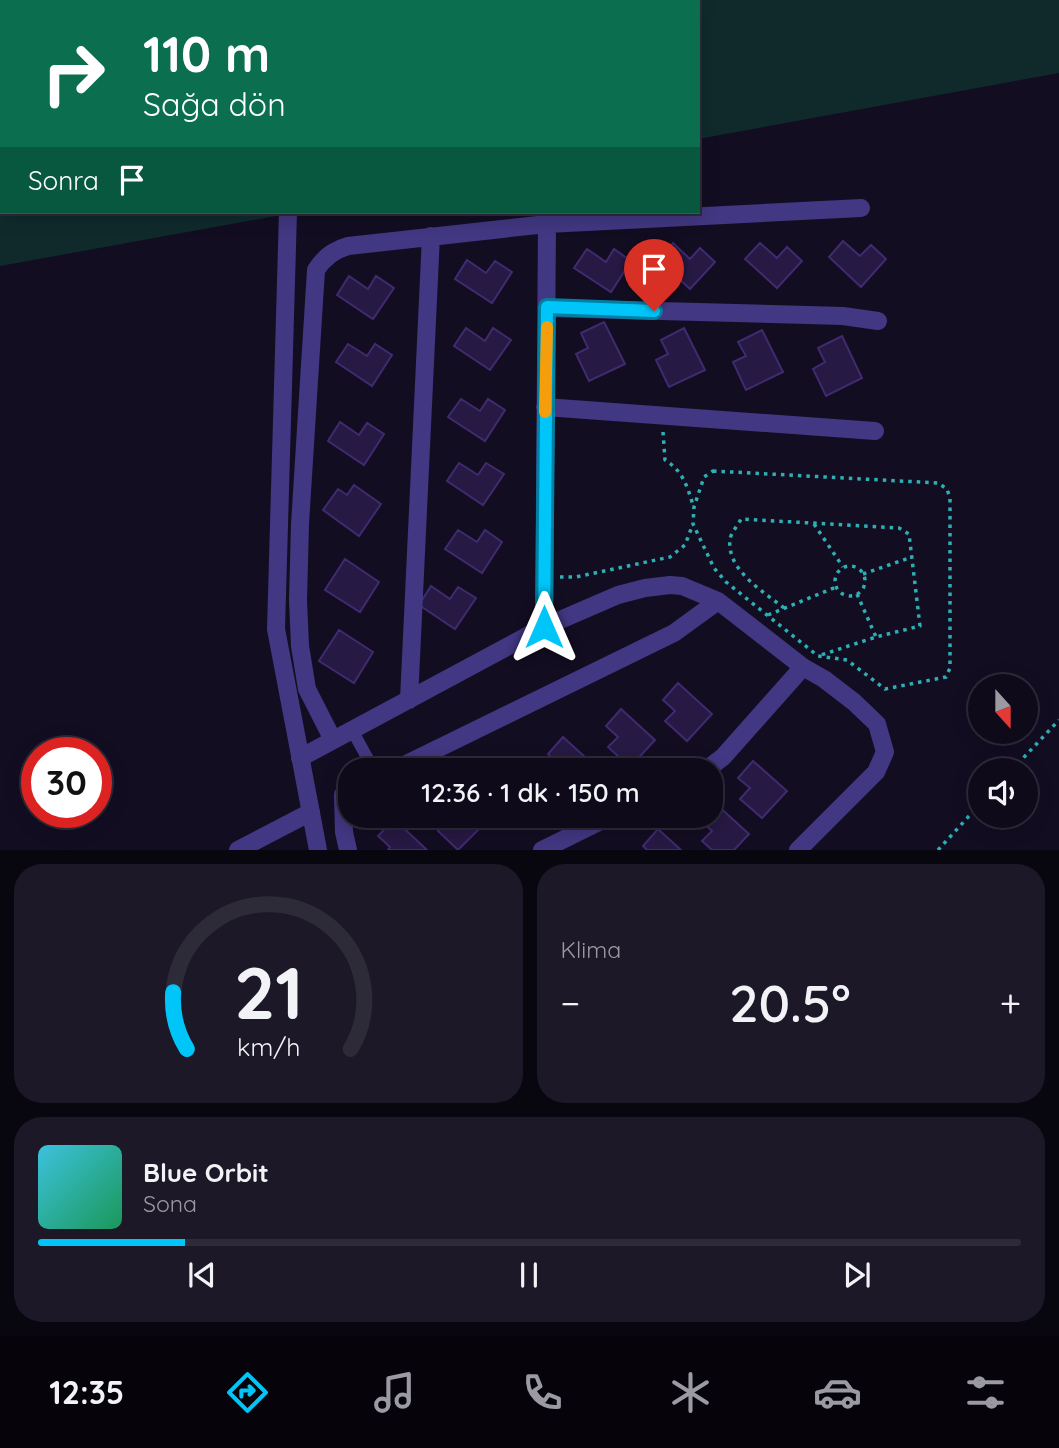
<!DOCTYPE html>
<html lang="tr">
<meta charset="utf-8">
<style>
:root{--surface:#0e0a1a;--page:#1c1827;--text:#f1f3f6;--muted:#9b9aa2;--line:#2e2b39;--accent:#00c5f9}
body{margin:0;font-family:Quicksand,sans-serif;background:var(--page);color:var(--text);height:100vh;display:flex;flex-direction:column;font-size:26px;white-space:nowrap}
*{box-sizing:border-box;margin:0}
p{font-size:23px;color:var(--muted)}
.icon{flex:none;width:38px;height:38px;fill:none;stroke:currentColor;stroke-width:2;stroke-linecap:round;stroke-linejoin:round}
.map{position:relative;height:850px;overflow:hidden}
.sheet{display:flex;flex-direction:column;gap:14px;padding:14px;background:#08060e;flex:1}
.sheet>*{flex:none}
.guide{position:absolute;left:0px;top:0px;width:700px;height:214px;box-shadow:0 4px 18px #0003,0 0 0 2px var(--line);background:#0b6e4f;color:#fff;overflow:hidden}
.needle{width:46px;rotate:159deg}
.tools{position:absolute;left:968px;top:674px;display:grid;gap:14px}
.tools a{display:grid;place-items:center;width:70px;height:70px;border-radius:50%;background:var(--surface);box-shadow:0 4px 18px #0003,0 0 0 2px var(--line);font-size:35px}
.speed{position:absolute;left:21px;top:737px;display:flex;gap:14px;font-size:35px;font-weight:700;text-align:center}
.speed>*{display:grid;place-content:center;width:91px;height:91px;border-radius:50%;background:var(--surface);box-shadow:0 4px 18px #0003,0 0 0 2px var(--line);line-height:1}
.speed .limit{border:10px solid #d22;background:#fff;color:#111}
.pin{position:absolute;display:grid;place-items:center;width:60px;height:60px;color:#fff;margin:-72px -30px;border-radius:50% 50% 50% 0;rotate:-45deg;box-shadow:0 0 7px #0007}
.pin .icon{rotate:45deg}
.me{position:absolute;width:77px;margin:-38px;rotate:0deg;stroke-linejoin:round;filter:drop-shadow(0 0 5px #0008)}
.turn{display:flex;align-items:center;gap:24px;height:147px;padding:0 28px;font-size:32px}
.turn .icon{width:91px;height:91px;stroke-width:2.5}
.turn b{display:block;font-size:49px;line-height:60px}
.then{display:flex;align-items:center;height:66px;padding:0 28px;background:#0003;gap:14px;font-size:26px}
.big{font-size:52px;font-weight:600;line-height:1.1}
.sheet .card{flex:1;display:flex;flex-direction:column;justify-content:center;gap:10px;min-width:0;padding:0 24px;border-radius:28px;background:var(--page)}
.sheet .dial{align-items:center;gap:0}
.dial svg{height:182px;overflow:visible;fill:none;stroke:var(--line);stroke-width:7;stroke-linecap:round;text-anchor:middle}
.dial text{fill:var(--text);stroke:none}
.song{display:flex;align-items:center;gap:21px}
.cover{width:84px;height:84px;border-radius:10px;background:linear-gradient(135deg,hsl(190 70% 55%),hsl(150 70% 35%))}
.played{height:7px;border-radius:4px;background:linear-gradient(90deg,var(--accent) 15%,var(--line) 15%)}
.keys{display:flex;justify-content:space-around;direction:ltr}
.heat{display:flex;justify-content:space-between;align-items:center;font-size:38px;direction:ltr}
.sheet .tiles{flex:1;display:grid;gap:14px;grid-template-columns:1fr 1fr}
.card:last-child{grid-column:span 2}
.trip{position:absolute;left:338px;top:758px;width:385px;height:70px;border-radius:28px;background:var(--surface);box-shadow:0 4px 18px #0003,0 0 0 2px var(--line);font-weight:600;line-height:70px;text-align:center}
.dock{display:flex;height:112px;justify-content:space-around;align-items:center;background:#06040a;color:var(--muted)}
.dock .icon{width:49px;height:49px}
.dock .selected{color:var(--accent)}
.dock b{font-size:32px;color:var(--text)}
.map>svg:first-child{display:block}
</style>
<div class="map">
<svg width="1059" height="850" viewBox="0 0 1059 850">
<rect width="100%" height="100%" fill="#130d22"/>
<path fill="#102a2c" d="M0 0H1059V73L698 139V2H2V212H298L0 266Z"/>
<path fill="#261943" stroke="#402a70" stroke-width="2" d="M843 241 860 256 871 245 886 259 861 287 829 257Z
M673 243 690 259 700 248 715 262 690 289 658 259Z
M760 243 777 258 787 247 802 261 777 288 745 259Z
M587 249 606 262 614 249 631 261 611 292 574 268Z
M467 260 486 273 495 261 512 272 492 303 455 279Z
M349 276 368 289 376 276 394 288 373 319 337 295Z
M604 322 625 364 589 381 576 354 588 348 581 333Z
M466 328 485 341 493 328 511 340 490 370 454 346Z
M684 328 705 370 669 387 656 360 668 354 661 340Z
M762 330 783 372 746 390 733 362 746 356 738 342Z
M842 336 862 378 826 396 813 369 825 362 818 348Z
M348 344 367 356 375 344 392 355 372 386 336 362Z
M461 399 480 411 488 399 505 410 485 441 448 417Z
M340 422 359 435 367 423 384 434 364 465 328 441Z
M459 463 478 475 486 463 504 474 483 505 447 481Z
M354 485 381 504 359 536 323 510 338 489 347 495Z
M458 530 477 542 485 530 502 542 482 573 445 549Z
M345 559 379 582 360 612 325 590Z
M431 586 450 599 458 587 476 598 455 629 419 605Z
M339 630 373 652 354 683 319 661Z
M678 683 712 714 687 741 665 721 675 711 663 700Z
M621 709 655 740 630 767 608 747 618 737 606 726Z
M563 737 597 768 595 770H555L559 765 548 754Z
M753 761 787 791 762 818 740 799 750 788 738 778Z
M506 763 513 770H500Z
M715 803 749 834 734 850H712L702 841 712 831 700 820 704 816H710V808Z
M442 816H475L484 824 458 850 438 831 447 821Z
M394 819 427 850H388L390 847 378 836Z
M658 829 681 850H647L643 846Z"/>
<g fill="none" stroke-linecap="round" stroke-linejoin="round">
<path stroke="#2cafb5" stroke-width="3.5" stroke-dasharray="3.5 5" stroke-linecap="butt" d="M663 432 665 460C683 471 687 486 693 505
M713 471 938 483 947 489 950 498V668L946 677 885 689 847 660 818 656 726 582 714 568 693 524 694 507 704 477Z
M814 524 843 567
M835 581a15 15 0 1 1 30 0a15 15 0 1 1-30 0Z
M863 574 912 557
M560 577H576L670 557 685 545 693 524
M857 594 876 637
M784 608C764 592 726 570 730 539 731 533 738 525 741 519L899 528 909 534 920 626 876 637 821 655
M768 615 836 587
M1012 770 1059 720
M938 850 980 804"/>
<path stroke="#423782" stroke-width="12" d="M352 730 374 770"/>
<path stroke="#423782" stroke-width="18" d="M262 0V2
M288 212 276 629 318 850
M547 308 843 316 878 321
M545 407 875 431
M544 627 547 224
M409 700 431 236
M333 740 307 689 300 646 298 600 300 524 316 270C324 257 334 250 348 246L547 224 861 208
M300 758 544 627 618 595 645 588 670 585 682 586 718 601 803 667 824 679 854 702 877 724 885 752 876 772 798 850
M394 770 674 633 718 601
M706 770 723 757 803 667
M238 850 311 812
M348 850 344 832 343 795 350 792
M542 850 611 816"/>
</g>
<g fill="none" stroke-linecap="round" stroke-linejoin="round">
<defs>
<path id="route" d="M544 627 547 307 654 311"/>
</defs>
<use href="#route" stroke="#0080a2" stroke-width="18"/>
<use href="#route" stroke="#00c5f9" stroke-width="12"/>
<path stroke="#f59e0b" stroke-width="12" d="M545 412 547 327"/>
</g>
</svg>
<div class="tools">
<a><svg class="needle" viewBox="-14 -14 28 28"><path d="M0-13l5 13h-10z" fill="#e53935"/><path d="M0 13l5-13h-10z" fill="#9b9aa2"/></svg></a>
<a><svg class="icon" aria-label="sound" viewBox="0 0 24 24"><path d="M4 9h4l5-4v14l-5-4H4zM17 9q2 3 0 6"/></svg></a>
</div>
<div class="speed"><div class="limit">30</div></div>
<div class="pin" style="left:654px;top:311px;background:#d93025"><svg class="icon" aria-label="arrive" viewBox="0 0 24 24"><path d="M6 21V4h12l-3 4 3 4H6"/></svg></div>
<svg class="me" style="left:544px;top:627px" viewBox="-20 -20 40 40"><path d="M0-17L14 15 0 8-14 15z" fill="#00c5f9" stroke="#fff" stroke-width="4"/></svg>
<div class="trip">12:36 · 1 dk · 150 m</div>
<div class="guide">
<div class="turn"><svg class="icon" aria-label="right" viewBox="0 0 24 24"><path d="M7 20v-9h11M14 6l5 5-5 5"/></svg><div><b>110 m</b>Sağa dön</div></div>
<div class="then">Sonra<svg class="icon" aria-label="arrive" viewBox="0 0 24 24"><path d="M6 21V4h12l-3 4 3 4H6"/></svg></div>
</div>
</div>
<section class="sheet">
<div class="tiles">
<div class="card dial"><svg viewBox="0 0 100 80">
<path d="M14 69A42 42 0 1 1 86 69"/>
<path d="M14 69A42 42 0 0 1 8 44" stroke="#00c5f9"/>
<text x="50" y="56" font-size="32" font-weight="700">21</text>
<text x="50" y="72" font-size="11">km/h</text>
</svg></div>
<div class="card"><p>Klima</p>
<div class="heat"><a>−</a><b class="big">20.5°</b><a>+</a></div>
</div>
<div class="card">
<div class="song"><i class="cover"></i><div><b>Blue Orbit</b><p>Sona</p></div></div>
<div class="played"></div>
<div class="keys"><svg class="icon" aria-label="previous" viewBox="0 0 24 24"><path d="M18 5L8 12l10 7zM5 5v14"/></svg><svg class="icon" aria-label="pause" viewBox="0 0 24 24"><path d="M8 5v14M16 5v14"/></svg><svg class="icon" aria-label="next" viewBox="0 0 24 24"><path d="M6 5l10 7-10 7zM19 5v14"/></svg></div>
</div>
</div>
</section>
<nav class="dock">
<b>12:35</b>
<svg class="icon selected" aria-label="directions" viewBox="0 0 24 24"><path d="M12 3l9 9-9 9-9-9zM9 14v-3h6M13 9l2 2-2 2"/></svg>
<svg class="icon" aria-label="music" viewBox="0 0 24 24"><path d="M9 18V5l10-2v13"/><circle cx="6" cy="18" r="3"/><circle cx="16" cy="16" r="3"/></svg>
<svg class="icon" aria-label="phone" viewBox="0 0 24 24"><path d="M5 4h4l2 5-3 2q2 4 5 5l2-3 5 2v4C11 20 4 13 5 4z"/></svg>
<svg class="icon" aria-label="climate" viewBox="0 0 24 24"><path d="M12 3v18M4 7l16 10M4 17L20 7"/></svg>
<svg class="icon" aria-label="car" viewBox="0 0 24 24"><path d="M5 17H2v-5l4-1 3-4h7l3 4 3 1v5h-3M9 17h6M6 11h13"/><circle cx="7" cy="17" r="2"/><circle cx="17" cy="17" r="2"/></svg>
<svg class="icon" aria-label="filters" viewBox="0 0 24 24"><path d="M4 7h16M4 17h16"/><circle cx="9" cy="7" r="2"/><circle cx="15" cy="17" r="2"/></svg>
</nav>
